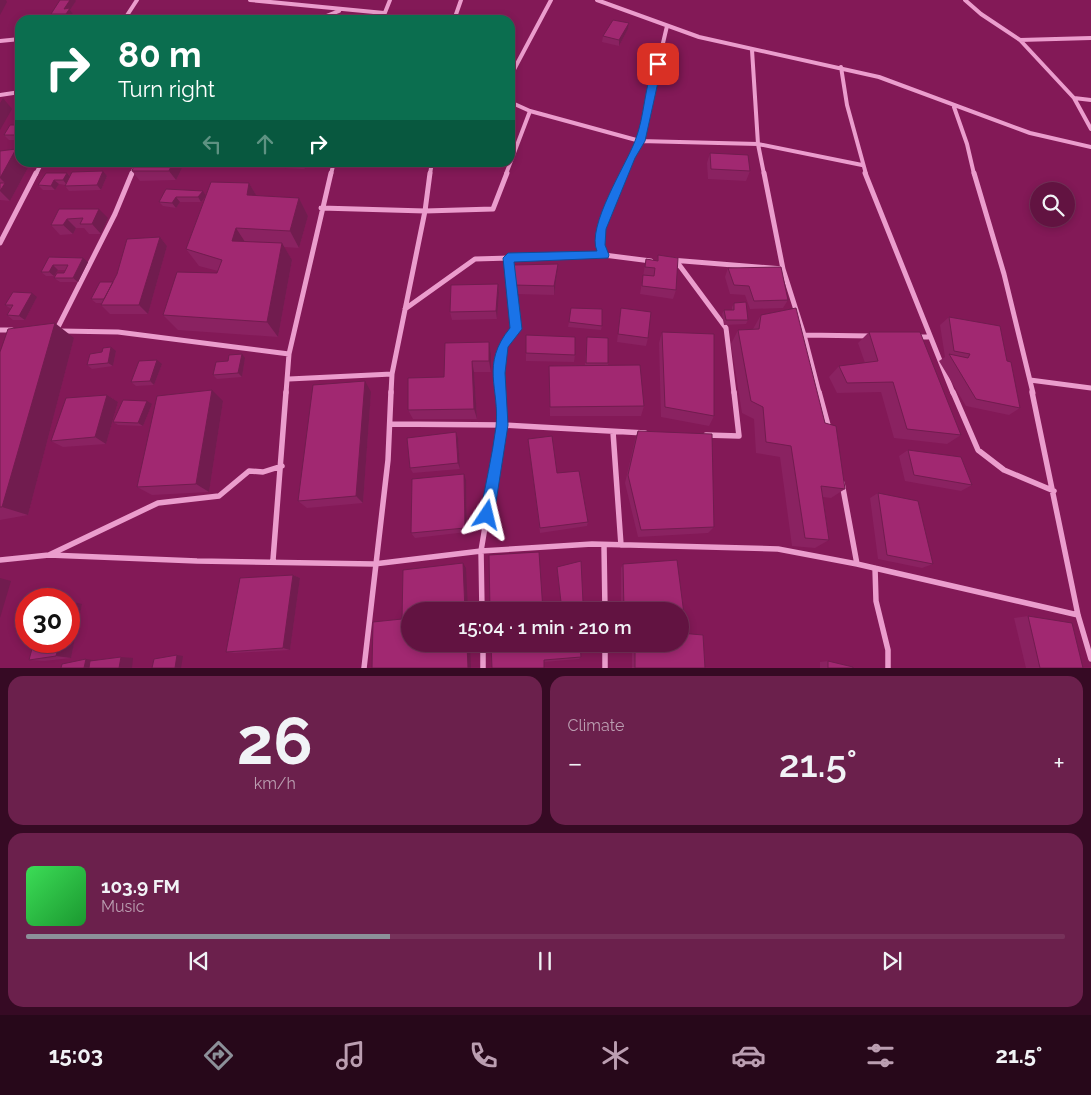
<!DOCTYPE html>
<meta charset="utf-8">
<style>
:root{--surface:#621341;--page:#6b204c;--text:#f1f3f6;--muted:#bb9eb1;--line:#76325a;--accent:#8c9099}
body{margin:0;font-family:Raleway,sans-serif;background:var(--page);color:var(--text);height:100vh;display:flex;flex-direction:column;font-size:19px;white-space:nowrap}
*{box-sizing:border-box;margin:0}
p{font-size:16px;color:var(--muted)}
.icon{flex:none;width:28px;height:28px;fill:none;stroke:currentColor;stroke-width:2;stroke-linecap:round;stroke-linejoin:round}
.map{position:relative;height:668px;overflow:hidden}
.details{display:flex;flex-direction:column;gap:8px;padding:8px;background:#360a24;flex:1}
.details>*{flex:none}
.guide{position:absolute;left:15px;top:15px;width:500px;height:152px;border-radius:15px;box-shadow:0 2px 8px #0003,0 0 0 1px var(--line);background:#0b6e4f;color:#fff;overflow:hidden}
.tools{position:absolute;left:1030px;top:182px;display:grid;gap:10px}
.tools a{display:grid;place-items:center;width:45px;height:45px;border-radius:50%;background:var(--surface);box-shadow:0 2px 8px #0003,0 0 0 1px var(--line);font-size:25px}
.speed{position:absolute;left:15px;top:588px;display:flex;gap:10px;font-size:25px;font-weight:700;text-align:center}
.speed>*{display:grid;place-content:center;width:65px;height:65px;border-radius:50%;background:var(--surface);box-shadow:0 2px 8px #0003,0 0 0 1px var(--line);line-height:1}
.speed .limit{border:8px solid #d22;background:#fff;color:#111}
.pin{position:absolute;display:grid;place-items:center;width:42px;height:42px;color:#fff;margin:-21px;border-radius:10px;box-shadow:0 2px 8px #0006}
.me{position:absolute;width:55px;margin:-28px;rotate:10deg;stroke-linejoin:round;filter:drop-shadow(0 0 4px #0008)}
.turn{display:flex;align-items:center;gap:18px;height:105px;padding:0 20px;font-size:22px}
.turn .icon{width:65px;height:65px;stroke-width:2.5}
.turn b{display:block;font-size:35px;line-height:42px}
.lanes{display:flex;align-items:center;height:48px;padding:0 20px;background:#0003;justify-content:center;gap:25px;direction:ltr}
.lanes .off{opacity:.35}
.big{font-size:38px;font-weight:600;line-height:1.1}
.details .card{flex:1;display:flex;flex-direction:column;justify-content:center;gap:8px;min-width:0;padding:0 18px;border-radius:15px;background:var(--page)}
.details .dial{align-items:center;gap:0}
.dial b{font-size:65px;line-height:1}
.song{display:flex;align-items:center;gap:15px}
.cover{width:60px;height:60px;border-radius:8px;background:linear-gradient(135deg,hsl(130 70% 55%),hsl(130 70% 35%))}
.played{height:5px;border-radius:2px;background:linear-gradient(90deg,var(--accent) 35%,var(--line) 35%)}
.keys{display:flex;justify-content:space-around;direction:ltr}
.heat{display:flex;justify-content:space-between;align-items:center;font-size:28px;direction:ltr}
.details .tiles{flex:1;display:grid;gap:8px;grid-template-columns:1fr 1fr}
.card:last-child{grid-column:span 2}
.trip{position:absolute;left:401px;top:602px;width:288px;height:50px;border-radius:25px;background:var(--surface);box-shadow:0 2px 8px #0003,0 0 0 1px var(--line);font-weight:600;line-height:50px;text-align:center}
.menu{display:flex;height:80px;justify-content:space-around;align-items:center;background:#27081a;color:var(--muted)}
.menu .icon{width:35px;height:35px}
.menu .selected{color:var(--accent)}
.menu b{font-size:22px;color:var(--text)}
.map>svg:first-child{display:block}
</style>
<div class="map">
<svg width="1091" height="668" viewBox="0 0 1091 668">
<rect width="100%" height="100%" fill="#831957"/>
<g fill="none" stroke-linecap="round" stroke-linejoin="round">
<path stroke="#eb9dcd" stroke-width="4" d="M250 0 384 13
M597 0 699 37 879 77 1030 133 1091 147
M965 0 981 14 1020 40 1074 98 1091 129
M124 20 137 0
M316 20 339 11
M382 20 390 0
M454 20 461 0
M1020 40 1091 38
M0 41 20 39
M752 50 758 144 764 174
M841 67 847 105 866 174
M510 77 551 0
M0 95 20 92
M1074 98 1091 100
M510 102 530 111 640 141 758 144 862 165
M954 107 967 144 974 174
M127 162 136 164 132 174
M36 174 42 162
M331 174 334 162
M430 174 432 162
M506 174 530 111
M623 174 640 141 667 26"/>
<path stroke="#eb9dcd" stroke-width="5" d="M764 173 783 269
M865 173 953 393
M974 173 1004 274 1033 393
M321 208 425 211 493 209 507 173
M0 243 36 173
M604 255 651 261
M604 255C591 231 613 195 623 173
M671 260 783 269 804 335 871 336
M671 264 680 266 726 328 734 393
M405 309 475 259 606 255
M0 330H12
M56 331 115 214 132 173
M61 331 118 332 289 354
M804 335 819 393
M917 337H929
M289 379 392 374
M1030 380 1091 388
M286 393 289 354 331 173
M391 393 392 374 425 211 430 173
M500 393C498 364 498 352 516 329L508 258"/>
<path stroke="#eb9dcd" stroke-width="5.5" d="M819 392 829 429
M953 392 978 450 1004 470 1054 491
M1032 392 1078 615 1091 659
M390 424 502 425 645 433
M613 432 621 545
M706 435 739 436 734 392
M842 483 857 564
M604 545 605 611
M49 555 158 503 219 496 249 471 263 472 282 466
M0 560 49 555 197 561 374 564 481 551 592 544 778 549 857 564 1078 615
M273 560 286 392
M875 568 876 601 888 650V668
M482 611 481 551 502 425 500 392
M483 644V668
M605 644V668
M364 668 388 460 391 392"/>
</g>
<path fill="#8a2261" d="M76 1 70 10 73 14 70 19H55L51 14Z
M629 23 628 29 619 46 602 42 603 36Z
M20 125V140H9L4 135Z
M16 149 20 154V162H29L30 164 10 201 0 200V151Z
M710 153 750 171 746 181 708 179 707 163Z
M135 162H178L182 168 176 180 140 181 132 171Z
M180 162H229L227 166 181 164Z
M240 162H269L267 166 241 164Z
M283 162H307L305 169 285 168Z
M103 171 107 176 101 190 69 191 65 186V185L59 184 55 190H43L38 185 67 173 70 176Z
M249 183 256 195 299 198 308 216 299 248 284 247 292 260 278 337 178 330 163 315 217 273 218 271 199 266 186 249 205 197 201 202H180L176 208 163 206 159 202 166 189 206 196Z
M59 209 108 218 101 234H89L84 228H76L73 234 60 235 51 225Z
M160 237 167 246 148 314H110L101 305 102 303H96L91 299 113 282Z
M658 255 676 290 673 299 640 294 646 259 657 261Z
M49 257 88 262 78 282H60L54 278 64 273 66 270H58L54 276H46L41 272Z
M513 265 557 273 554 295 515 294Z
M728 268 788 300 783 308 750 309 745 295 730 294 725 277Z
M498 284 499 293 497 319 452 320 450 312Z
M37 297 25 320H13L7 315 11 309 5 305Z
M734 303 748 320 746 324 724 325 722 314 724 310H732V307Z
M621 308 648 338 646 346 617 342Z
M761 315 825 423 845 489 831 498 823 497 829 540 815 548 792 546 780 457 756 453 754 419 742 413 731 344 738 330 753 329Z
M949 317 1007 361 1020 408 1009 415 966 406 939 361 945 357 940 325Z
M569 322 602 326 601 330 568 327Z
M662 332 714 416 709 426 661 417 659 343Z
M869 332 961 435 947 444 894 438 881 392 837 393 829 377 839 366 865 363 858 343Z
M587 337 608 363V365L644 406 641 416H550L549 366 585 365Z
M74 338 28 515 0 520V352Z
M489 342 491 354V372H474L477 419H413L408 410 444 377Z
M116 351 113 366 92 369 87 365Z
M526 353 575 355 574 362 526 361Z
M245 358 242 377 217 379 213 375 228 361Z
M162 364 154 385 136 386 131 382Z
M371 392 363 503 307 508 298 501Z
M107 395 118 402 106 444 63 447 51 441Z
M223 401 209 492 152 495 137 487Z
M152 404 143 426 118 425 113 422Z
M638 431 714 527 708 533 638 537 625 483 635 440Z
M458 438 460 469 413 473 410 468Z
M529 445 557 473 588 522 587 526 540 533Z
M908 450 972 485 961 491 905 481 899 456Z
M466 480 467 532 415 538 411 533Z
M878 493 933 564 922 568 878 559 870 498Z
M623 564 684 614 680 616V611H621V568Z
M557 569 583 602V603L561 604Z
M293 575 300 578 290 650 235 653 226 652Z
M82 604 71 658 44 661 29 660Z
M1028 616 1083 668H1026L1014 618Z
M491 644 581 657 579 659 544 662Z
M632 644H680L705 668H632Z
M828 661 853 668H820V662Z"/>
<path fill="#711c4f" d="M0 0H6L7 2 0 15Z
M70 0H75L76 1 70 10 73 14 70 19 64 9Z
M629 23 628 29 619 46V40Z
M3 98 12 109 0 130V103Z
M16 149 20 154V162H29L30 164 10 201 0 191 5 183 0 178Z
M172 162H178L182 168 176 180 169 171Z
M302 162H307L305 169Z
M103 171 107 176 101 190 97 185Z
M67 173 71 178 67 185 63 180Z
M54 180 59 184 55 190 51 186Z
M249 183 259 200 247 195Z
M203 191 206 196 201 202 198 197Z
M176 197 180 202 176 208 172 203Z
M299 198 308 216 299 248 290 231Z
M99 209 108 218 101 234 92 224Z
M67 219 76 228 73 234 63 225Z
M236 228 247 245 232 241Z
M160 237 167 246 148 314 139 305Z
M282 243 292 260 278 337 267 322Z
M83 258 88 262 78 282 73 278Z
M558 264 557 273 554 295V286Z
M53 265 58 270 54 276 49 272Z
M498 284 499 293 497 319 496 311Z
M32 293 37 297 25 320 19 316Z
M55 323 74 338 28 515 2 507Z
M489 342 491 354V372L489 361Z
M111 347 116 351 113 366 108 363Z
M242 354 245 358 242 377 238 373Z
M157 360 162 364 154 385 150 381Z
M472 361 474 372 477 419 474 409Z
M365 381 371 392 363 503 356 496Z
M212 390 223 401 209 492 196 484Z
M107 395 118 402 106 444 95 437Z
M147 401 152 404 143 426 138 423Z
M456 432 458 438 460 469 458 463Z
M464 474 466 480 467 532 465 528Z
M463 563 466 568 468 611H465Z
M293 575 300 578 290 650 283 648Z
M0 578 11 581 0 618Z
M69 601 82 604 71 658 56 656 60 641H69Z
M467 644H470L471 668H468Z
M177 655 183 656 181 668H175Z
M121 657 133 658 132 668H119Z
M86 659 99 661 98 668H84Z"/>
<path fill="#a12871" stroke="#711c4f" d="M60 0H70L64 9 70 8 66 14H51Z
M613 20 629 23 619 40 603 36Z
M10 125H20V135H4Z
M16 149 0 178V151Z
M710 153 748 155 750 171 711 169Z
M135 162H173L169 171H132Z
M103 171 97 185 65 186 72 172Z
M46 173H67L63 180H54L51 186 38 185Z
M211 182 249 183 247 195 299 198 290 231 236 228 232 241 282 243 267 322 163 315 177 272 217 273 222 260 186 249Z
M0 183H5L0 191Z
M166 189 203 191 198 197H176L172 203 159 202Z
M59 209H99L92 224H80L83 218 67 219 63 225H51Z
M160 237 139 305H101L117 274 127 239Z
M658 255 678 258 676 290 642 286 643 275 654 276 655 268 645 267 646 259 658 261Z
M49 257 83 258 73 278H54L57 273H64L68 265H53L49 272H41Z
M558 264 554 286 514 285 513 265Z
M781 267 788 300 754 301 749 286 734 285 728 268Z
M100 282H113L104 299H91Z
M498 284 496 311 450 312 451 285Z
M13 292 32 293 19 316 7 315 13 305H5Z
M746 302 748 320H726L724 310H734V303Z
M571 308 602 309V326L569 322Z
M621 308 651 312 648 338 618 334Z
M796 308 825 423 836 426 845 489 821 486 829 540 805 538 791 446 766 442 763 407 751 401 738 330 759 329 761 315Z
M949 317 1000 326 1007 361 1011 362 1020 408 976 399 949 354 968 358 970 354 954 351Z
M55 323 2 507H0V352L8 329Z
M662 332 714 334V416L665 407Z
M869 332H920L961 435 907 429 893 382 847 383 839 366 878 361Z
M526 335 575 337V355L526 353Z
M587 337 608 338V363H586Z
M489 342V361H472L474 409 408 410V378L444 377 445 343Z
M111 347 108 363 87 365 90 354 102 352 103 348Z
M242 354 238 373 213 375 216 362 228 361 229 355Z
M157 360 150 381 131 382 139 361Z
M640 365 644 406 550 407 549 366Z
M365 381 356 496 298 501 313 385Z
M212 390 196 484 137 487 157 396Z
M107 395 95 437 51 441 66 398Z
M123 400 147 401 138 423 113 422Z
M638 431 712 434 714 527 641 530 628 475Z
M456 432 458 463 410 468 407 438Z
M552 436 557 473 579 471 588 522 540 528 528 439Z
M908 450 961 457 972 485 914 475Z
M464 474 465 528 411 533 412 479Z
M878 493 918 501 933 564 887 555Z
M539 552 543 611H490L489 555Z
M677 560 684 614H680V611H624L623 564Z
M581 561 583 602H561L557 567Z
M463 563 465 611H410V644H467L468 668H372L373 622 402 619 403 570Z
M293 575 283 648 226 652 240 578Z
M1028 616 1072 623 1083 668H1040Z
M680 633 703 635 705 668H635V644H680Z
M34 641H60L56 656 29 660Z
M491 644H580L581 657 544 660V668H492Z
M177 655 175 668H152L154 659Z
M121 657 119 668H89L90 661Z
M86 659 84 668H61L62 664Z
M828 661 853 667V668H828Z"/>
<path fill="#1a73e8" stroke="#114b97" d="M655 62 662 64 645 141 635 158 606 229 605 245 609 255 608 258 514 262 522 329 508 347 505 373 508 425 494 515 492 519 487 521 482 519 480 515C485 486 492 457 496 427 500 388 480 365 510 328L503 258 508 253 597 251C586 227 626 165 635 141 645 116 644 86 655 62Z"/>
</svg>
<div class="tools">
<a><svg class="icon" aria-label="search" viewBox="0 0 24 24"><circle cx="10" cy="10" r="6"/><path d="M15 15l6 6"/></svg></a>
</div>
<div class="speed"><div class="limit">30</div></div>
<div class="pin" style="left:658px;top:64px;background:#d93025"><svg class="icon" aria-label="arrive" viewBox="0 0 24 24"><path d="M6 21V4h12l-3 4 3 4H6"/></svg></div>
<svg class="me" style="left:487px;top:515px" viewBox="-20 -20 40 40"><path d="M0-17L14 15 0 8-14 15z" fill="#1a73e8" stroke="#fff" stroke-width="4"/></svg>
<div class="trip">15:04 · 1 min · 210 m</div>
<div class="guide">
<div class="turn"><svg class="icon" aria-label="right" viewBox="0 0 24 24"><path d="M7 20v-9h11M14 6l5 5-5 5"/></svg><div><b>80 m</b>Turn right</div></div>
<div class="lanes"><svg class="icon off" aria-label="left" viewBox="0 0 24 24"><path d="M17 20v-9H6M10 6l-5 5 5 5"/></svg><svg class="icon off" aria-label="ahead" viewBox="0 0 24 24"><path d="M12 20V5M6 11l6-6 6 6"/></svg><svg class="icon" aria-label="right" viewBox="0 0 24 24"><path d="M7 20v-9h11M14 6l5 5-5 5"/></svg></div>
</div>
</div>
<section class="details">
<div class="tiles">
<div class="card dial"><b>26</b><p>km/h</p></div>
<div class="card"><p>Climate</p>
<div class="heat"><a>−</a><b class="big">21.5°</b><a>+</a></div>
</div>
<div class="card">
<div class="song"><i class="cover"></i><div><b>103.9 FM</b><p>Music</p></div></div>
<div class="played"></div>
<div class="keys"><svg class="icon" aria-label="previous" viewBox="0 0 24 24"><path d="M18 5L8 12l10 7zM5 5v14"/></svg><svg class="icon" aria-label="pause" viewBox="0 0 24 24"><path d="M8 5v14M16 5v14"/></svg><svg class="icon" aria-label="next" viewBox="0 0 24 24"><path d="M6 5l10 7-10 7zM19 5v14"/></svg></div>
</div>
</div>
</section>
<nav class="menu">
<b>15:03</b>
<svg class="icon selected" aria-label="directions" viewBox="0 0 24 24"><path d="M12 3l9 9-9 9-9-9zM9 14v-3h6M13 9l2 2-2 2"/></svg>
<svg class="icon" aria-label="music" viewBox="0 0 24 24"><path d="M9 18V5l10-2v13"/><circle cx="6" cy="18" r="3"/><circle cx="16" cy="16" r="3"/></svg>
<svg class="icon" aria-label="phone" viewBox="0 0 24 24"><path d="M5 4h4l2 5-3 2q2 4 5 5l2-3 5 2v4C11 20 4 13 5 4z"/></svg>
<svg class="icon" aria-label="climate" viewBox="0 0 24 24"><path d="M12 3v18M4 7l16 10M4 17L20 7"/></svg>
<svg class="icon" aria-label="car" viewBox="0 0 24 24"><path d="M5 17H2v-5l4-1 3-4h7l3 4 3 1v5h-3M9 17h6M6 11h13"/><circle cx="7" cy="17" r="2"/><circle cx="17" cy="17" r="2"/></svg>
<svg class="icon" aria-label="filters" viewBox="0 0 24 24"><path d="M4 7h16M4 17h16"/><circle cx="9" cy="7" r="2"/><circle cx="15" cy="17" r="2"/></svg>
<b>21.5°</b>
</nav>
